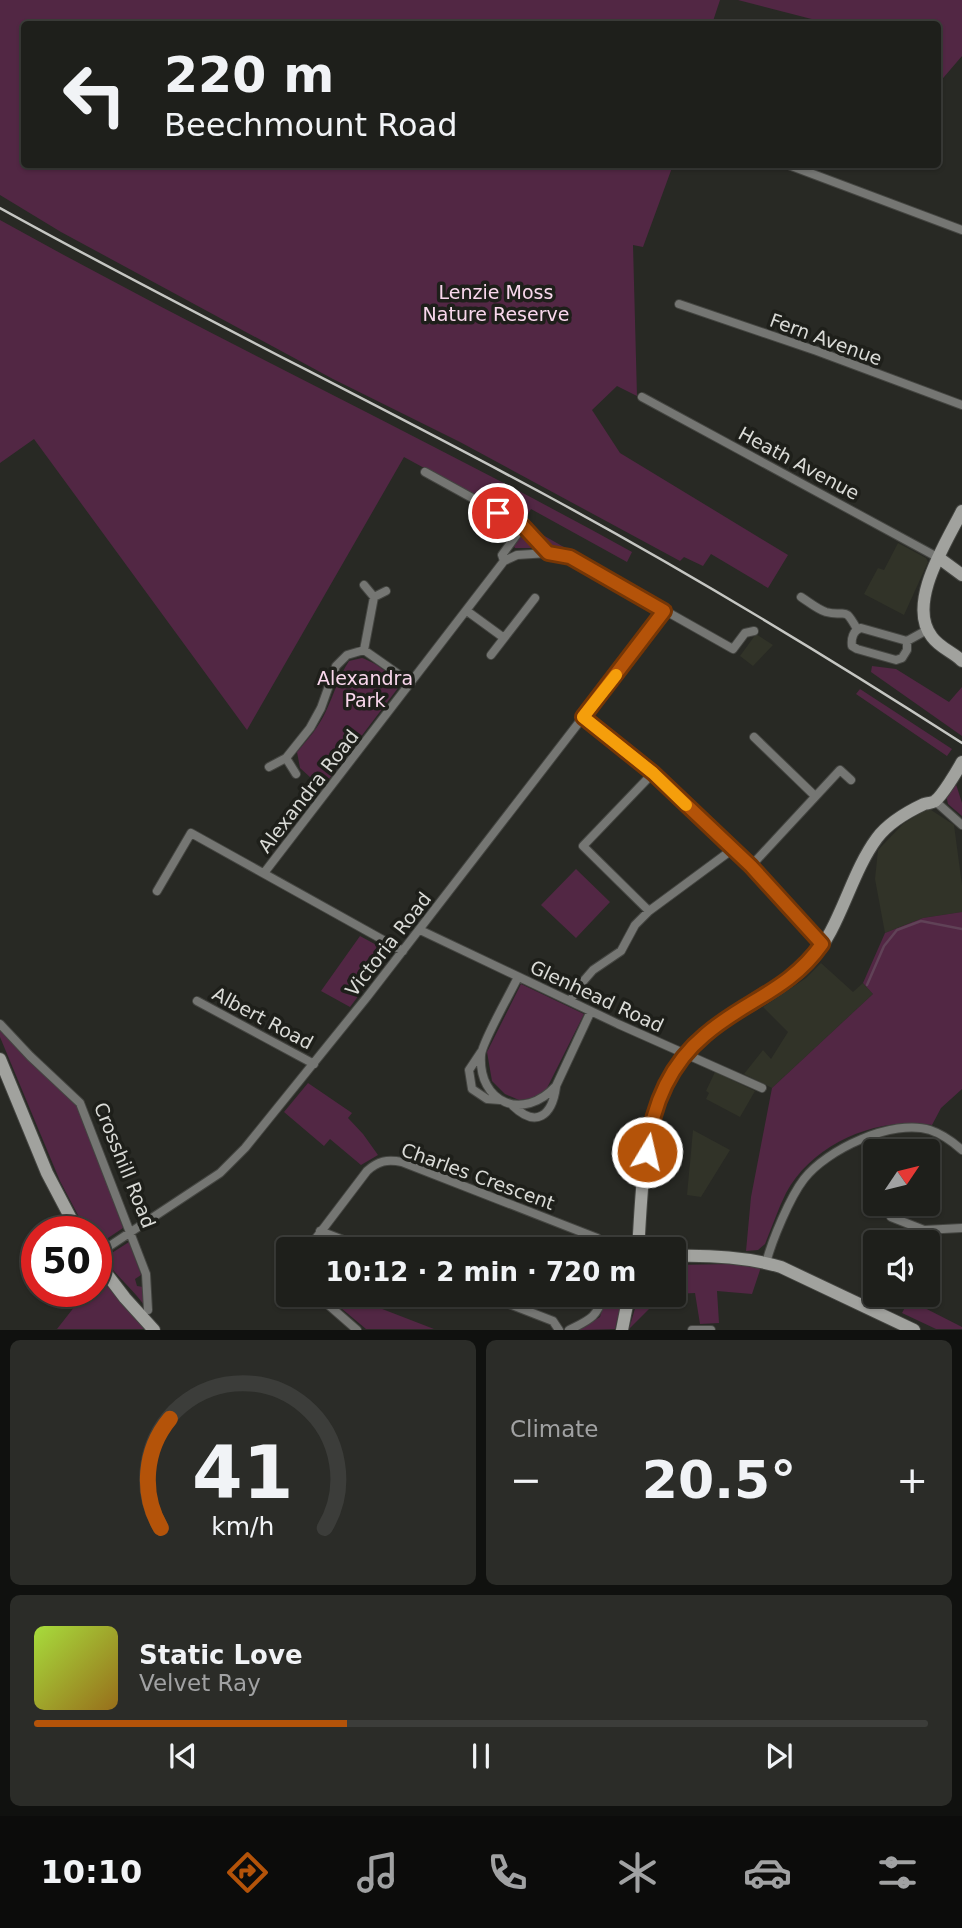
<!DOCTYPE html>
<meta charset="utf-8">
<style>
:root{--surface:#1e1f1b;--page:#2b2c28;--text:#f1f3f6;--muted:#a1a2a3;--line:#3c3d3a;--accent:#b45309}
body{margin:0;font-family:"DejaVu Sans",sans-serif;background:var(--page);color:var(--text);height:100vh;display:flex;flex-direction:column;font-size:26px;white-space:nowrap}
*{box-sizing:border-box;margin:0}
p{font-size:23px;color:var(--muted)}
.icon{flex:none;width:38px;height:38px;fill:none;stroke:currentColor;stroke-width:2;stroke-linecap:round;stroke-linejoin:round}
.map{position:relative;height:1330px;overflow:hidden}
.details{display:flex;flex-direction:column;gap:10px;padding:10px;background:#10110f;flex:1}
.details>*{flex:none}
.guide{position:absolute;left:21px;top:21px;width:920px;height:147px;border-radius:7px;box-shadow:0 2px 5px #0004,0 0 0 2px var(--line);background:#1e1f1b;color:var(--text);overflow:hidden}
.needle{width:46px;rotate:55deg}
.tools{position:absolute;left:863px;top:1139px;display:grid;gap:14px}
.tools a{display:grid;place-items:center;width:77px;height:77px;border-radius:7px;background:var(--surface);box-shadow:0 2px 5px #0004,0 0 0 2px var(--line);font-size:35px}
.speed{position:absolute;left:21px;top:1216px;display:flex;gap:14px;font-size:35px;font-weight:700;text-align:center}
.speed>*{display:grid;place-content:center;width:91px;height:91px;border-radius:50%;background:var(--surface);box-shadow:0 2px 5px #0004,0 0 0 2px var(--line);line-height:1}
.speed .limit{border:10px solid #d22;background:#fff;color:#111}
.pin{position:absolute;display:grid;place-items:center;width:60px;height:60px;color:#fff;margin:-30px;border:4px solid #fff;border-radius:50%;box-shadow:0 2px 7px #0007}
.me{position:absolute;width:77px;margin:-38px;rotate:9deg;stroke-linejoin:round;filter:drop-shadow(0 0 5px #0008)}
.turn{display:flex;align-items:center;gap:24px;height:147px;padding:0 28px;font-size:32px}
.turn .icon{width:91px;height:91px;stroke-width:2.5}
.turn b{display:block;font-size:49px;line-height:60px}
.big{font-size:52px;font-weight:700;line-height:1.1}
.details .tile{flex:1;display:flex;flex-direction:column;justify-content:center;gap:10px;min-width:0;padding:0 24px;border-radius:10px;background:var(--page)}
.details .dial{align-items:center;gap:0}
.dial svg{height:182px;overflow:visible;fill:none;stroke:var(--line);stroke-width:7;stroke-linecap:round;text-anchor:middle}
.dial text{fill:var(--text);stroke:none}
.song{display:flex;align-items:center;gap:21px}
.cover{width:84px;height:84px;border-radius:10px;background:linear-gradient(135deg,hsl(80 70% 55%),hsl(40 70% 35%))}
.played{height:7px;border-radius:4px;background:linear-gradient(90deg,var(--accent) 35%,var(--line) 35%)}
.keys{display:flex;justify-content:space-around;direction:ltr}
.heat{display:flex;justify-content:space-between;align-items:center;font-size:38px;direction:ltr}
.details .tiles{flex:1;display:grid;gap:10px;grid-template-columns:1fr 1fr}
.tile:last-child{grid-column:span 2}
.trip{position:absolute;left:276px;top:1237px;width:410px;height:70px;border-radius:7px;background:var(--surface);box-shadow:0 2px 5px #0004,0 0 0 2px var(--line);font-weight:700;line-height:70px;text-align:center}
.menu{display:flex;height:112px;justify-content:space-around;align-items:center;background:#0c0c0b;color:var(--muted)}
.menu .icon{width:49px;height:49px}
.menu .selected{color:var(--accent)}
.menu b{font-size:32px;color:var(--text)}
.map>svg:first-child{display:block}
</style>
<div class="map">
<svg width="962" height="1330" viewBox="0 0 962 1330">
<rect width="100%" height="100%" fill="#282924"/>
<path fill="#313328" d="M898 543 926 558 928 562 904 615 864 594 878 568 884 570Z
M756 634 773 645 753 666 740 656Z
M928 808 954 825 962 885V912L923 918 885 933 875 879 878 850 903 824Z
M821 963 853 992 863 983 873 994 772 1088 744 1074 763 1050 771 1059 788 1032 763 1007 806 978Z
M715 1072 755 1091 740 1117 706 1099 709 1093 706 1091Z
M693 1130 730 1150 701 1197 687 1195Z"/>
<path fill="#522744" d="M0 0H720L712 24H24V164L673 165 643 247 633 245 637 396 617 386 592 410 620 453 788 555 768 588 711 554 703 566 684 557 680 561 460 442 333 379 61 232 0 195Z
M738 0H962V56L938 84V24H831Z
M0 220C208 336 424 437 632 552L627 562 531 509 523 522 404 457 247 730 34 439 0 463Z
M534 530 569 550V552L550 549 533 533Z
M525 531 540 548H515L513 545Z
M362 658C374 662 395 675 398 688L322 788 300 768 297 752C308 739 319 727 326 711 334 694 339 676 349 661Z
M872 666 896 669 949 702 962 687V736L871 672Z
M860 689 952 749 947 756 856 694Z
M955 781 962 803V816L948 804 946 795Z
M576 869 610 902 576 938 541 905Z
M962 912V1089L941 1108 932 1125C878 1116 813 1143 786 1193 778 1209 772 1227 765 1244L758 1250 746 1251 751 1197 772 1088 873 994 863 983 885 933 923 918Z
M360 936 391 953 350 1007 321 991Z
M521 984 584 1014 546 1090 533 1098 519 1100 505 1094 492 1081 487 1052Z
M0 1028 78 1104 123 1228 96 1246V1232H87L60 1181 0 1037Z
M308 1083 352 1113 348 1118 363 1134 378 1155 361 1165 330 1139 324 1146 284 1112Z
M129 1242 141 1275 135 1279 137 1286 143 1287 144 1305C132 1288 116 1276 104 1258Z
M732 1264 761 1267 752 1294 717 1291 719 1323 700 1324 695 1293 674 1294V1265Z
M98 1276 145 1329H57L86 1292H96Z
M337 1295H346L434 1329H366L335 1303Z
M607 1295H623L615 1329 579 1330 600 1317Z
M639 1295H663L629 1329Z
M909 1300 962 1327V1329H936L902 1313Z"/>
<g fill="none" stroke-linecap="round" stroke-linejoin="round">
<path stroke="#604257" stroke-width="2.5" d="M867 985 884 946 897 930 921 921 962 929"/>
<defs>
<path id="street" d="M786 164 962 230
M679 304 817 351 962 405
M642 397 939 558
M425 472 523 526 548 553 570 557 733 649 745 633 754 631
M504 561 517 555 548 553
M364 585 374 597 386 591
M801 597C809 602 817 609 826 612 847 618 843 604 857 629
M467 611 504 638
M907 641V650L902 658 896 660 857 649 852 646C851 639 853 630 861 628L907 641 927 630
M364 650 374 597
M491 655 535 598
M583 717 653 773 751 866 823 944
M754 737 815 796
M286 758 310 728 321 708 336 666 347 655 364 650 411 683
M269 767 286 758 296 774
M935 801 962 825
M751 866 840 770 851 780
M264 873 504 561 502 555 523 526
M157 891 191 833 403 951
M649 911 583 846 653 773
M420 930 618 1024 762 1088
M518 977C511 992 482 1042 481 1055 478 1103 523 1122 556 1086L591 1011
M197 1001 314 1064
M570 1001 580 985 593 970 621 951 635 925 649 911 733 849
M0 1024 30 1056 80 1103 146 1274 148 1310
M481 1052 469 1070 472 1089 487 1099 500 1100
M513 1106C536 1128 552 1116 556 1087
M891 1217 924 1230 962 1228
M320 1231 369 1250
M307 1250 367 1171C378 1161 387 1159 402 1162L597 1238 607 1250
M96 1255 220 1173 245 1148 367 997 665 611
M766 1263C772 1240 790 1197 804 1179 826 1150 893 1118 930 1130 942 1134 953 1142 962 1150
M317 1295 357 1330
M486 1295 553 1321 559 1330
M569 1330C591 1319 596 1318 604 1295
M692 1330H711"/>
<path id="secondary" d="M962 511C946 543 906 604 932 637 940 648 953 652 962 661
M939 558 962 575
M0 1059 47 1173 78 1232
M638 1250C643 1177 642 1081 707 1033 739 1009 780 993 808 964 841 929 849 876 877 838 889 822 907 812 924 804 928 803 932 803 935 801 942 796 957 771 962 762
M674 1256C709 1255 747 1257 781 1267L914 1330
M96 1260 125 1298 154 1330
M622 1330 629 1295"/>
</defs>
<use href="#street" stroke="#444541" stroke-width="10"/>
<use href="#secondary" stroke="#444541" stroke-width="14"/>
<use href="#street" stroke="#757673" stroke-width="8"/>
<use href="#secondary" stroke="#a1a29e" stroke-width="12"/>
<path stroke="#c5c6c2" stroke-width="2.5" d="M0 208C182 309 370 400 553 499 693 575 828 657 962 743"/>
</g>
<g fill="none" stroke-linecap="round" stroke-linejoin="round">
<defs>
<path id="route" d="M498 513 523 526 548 553 570 557 664 611 583 717 653 773 751 866 822 944C789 991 745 1000 705 1035 669 1065 652 1107 647 1152"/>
</defs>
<use href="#route" stroke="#753606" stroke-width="18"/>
<use href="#route" stroke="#b45309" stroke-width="12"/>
<path stroke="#f59e0b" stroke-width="12" d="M616 675 583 717 653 773 686 805"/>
</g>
<g text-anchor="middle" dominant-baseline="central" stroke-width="7" stroke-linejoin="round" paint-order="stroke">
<g font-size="19" fill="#f9d7ec" stroke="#1e1f1a">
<text x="496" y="292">Lenzie Moss<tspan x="496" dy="22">Nature Reserve</tspan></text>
<text x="365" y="678">Alexandra<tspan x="365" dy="22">Park</tspan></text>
</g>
<g font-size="19" fill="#dadbd7" stroke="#1e1f1a">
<text transform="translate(826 339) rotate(20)">Fern Avenue</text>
<text transform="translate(799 463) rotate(28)">Heath Avenue</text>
<text transform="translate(308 791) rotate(-52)">Alexandra Road</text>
<text transform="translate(388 944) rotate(-52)">Victoria Road</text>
<text transform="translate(597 996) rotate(25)">Glenhead Road</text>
<text transform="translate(263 1018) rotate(28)">Albert Road</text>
<text transform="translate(125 1165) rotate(68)">Crosshill Road</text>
<text transform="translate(478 1176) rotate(20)">Charles Crescent</text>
</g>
</g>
</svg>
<div class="tools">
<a><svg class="needle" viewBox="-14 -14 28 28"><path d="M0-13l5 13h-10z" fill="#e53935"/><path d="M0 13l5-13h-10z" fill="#a1a2a3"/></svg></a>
<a><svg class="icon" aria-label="sound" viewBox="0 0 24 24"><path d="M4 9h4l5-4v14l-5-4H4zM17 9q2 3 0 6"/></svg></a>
</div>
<div class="speed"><div class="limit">50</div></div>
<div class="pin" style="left:498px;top:513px;background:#d93025"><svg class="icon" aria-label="arrive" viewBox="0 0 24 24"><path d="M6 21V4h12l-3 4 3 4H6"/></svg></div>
<svg class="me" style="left:647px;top:1152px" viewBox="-20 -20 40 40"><circle r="17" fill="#b45309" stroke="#fff" stroke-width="3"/><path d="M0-11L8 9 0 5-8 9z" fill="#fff"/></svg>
<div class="trip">10:12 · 2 min · 720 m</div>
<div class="guide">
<div class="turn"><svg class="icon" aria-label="left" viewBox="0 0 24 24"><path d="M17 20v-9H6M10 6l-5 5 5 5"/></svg><div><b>220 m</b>Beechmount Road</div></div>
</div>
</div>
<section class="details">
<div class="tiles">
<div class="tile dial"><svg viewBox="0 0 100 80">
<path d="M14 69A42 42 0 1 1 86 69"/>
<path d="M14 69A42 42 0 0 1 18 21" stroke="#b45309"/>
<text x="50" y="56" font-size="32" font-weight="700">41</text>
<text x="50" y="72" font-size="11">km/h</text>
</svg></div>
<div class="tile"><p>Climate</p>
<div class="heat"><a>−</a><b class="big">20.5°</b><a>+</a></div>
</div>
<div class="tile">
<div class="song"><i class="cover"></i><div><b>Static Love</b><p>Velvet Ray</p></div></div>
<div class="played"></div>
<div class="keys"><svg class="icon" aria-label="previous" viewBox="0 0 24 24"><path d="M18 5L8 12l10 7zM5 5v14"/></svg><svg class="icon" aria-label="pause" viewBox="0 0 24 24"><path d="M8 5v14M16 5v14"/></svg><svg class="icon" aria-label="next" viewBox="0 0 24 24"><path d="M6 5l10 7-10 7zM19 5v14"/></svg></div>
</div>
</div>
</section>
<nav class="menu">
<b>10:10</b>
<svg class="icon selected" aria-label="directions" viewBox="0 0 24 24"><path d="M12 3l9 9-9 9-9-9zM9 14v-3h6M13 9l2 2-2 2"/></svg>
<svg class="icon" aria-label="music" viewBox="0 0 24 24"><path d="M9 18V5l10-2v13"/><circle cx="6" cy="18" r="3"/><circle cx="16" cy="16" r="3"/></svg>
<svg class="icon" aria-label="phone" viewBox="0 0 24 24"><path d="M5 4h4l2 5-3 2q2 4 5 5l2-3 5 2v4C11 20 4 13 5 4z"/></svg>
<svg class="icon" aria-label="climate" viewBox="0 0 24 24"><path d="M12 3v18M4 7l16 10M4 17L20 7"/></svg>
<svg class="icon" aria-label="car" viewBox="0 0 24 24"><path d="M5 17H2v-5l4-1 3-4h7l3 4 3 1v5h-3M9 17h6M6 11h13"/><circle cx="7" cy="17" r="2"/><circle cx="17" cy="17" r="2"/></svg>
<svg class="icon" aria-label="filters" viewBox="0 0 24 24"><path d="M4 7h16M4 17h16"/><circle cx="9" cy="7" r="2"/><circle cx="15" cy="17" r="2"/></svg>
</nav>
